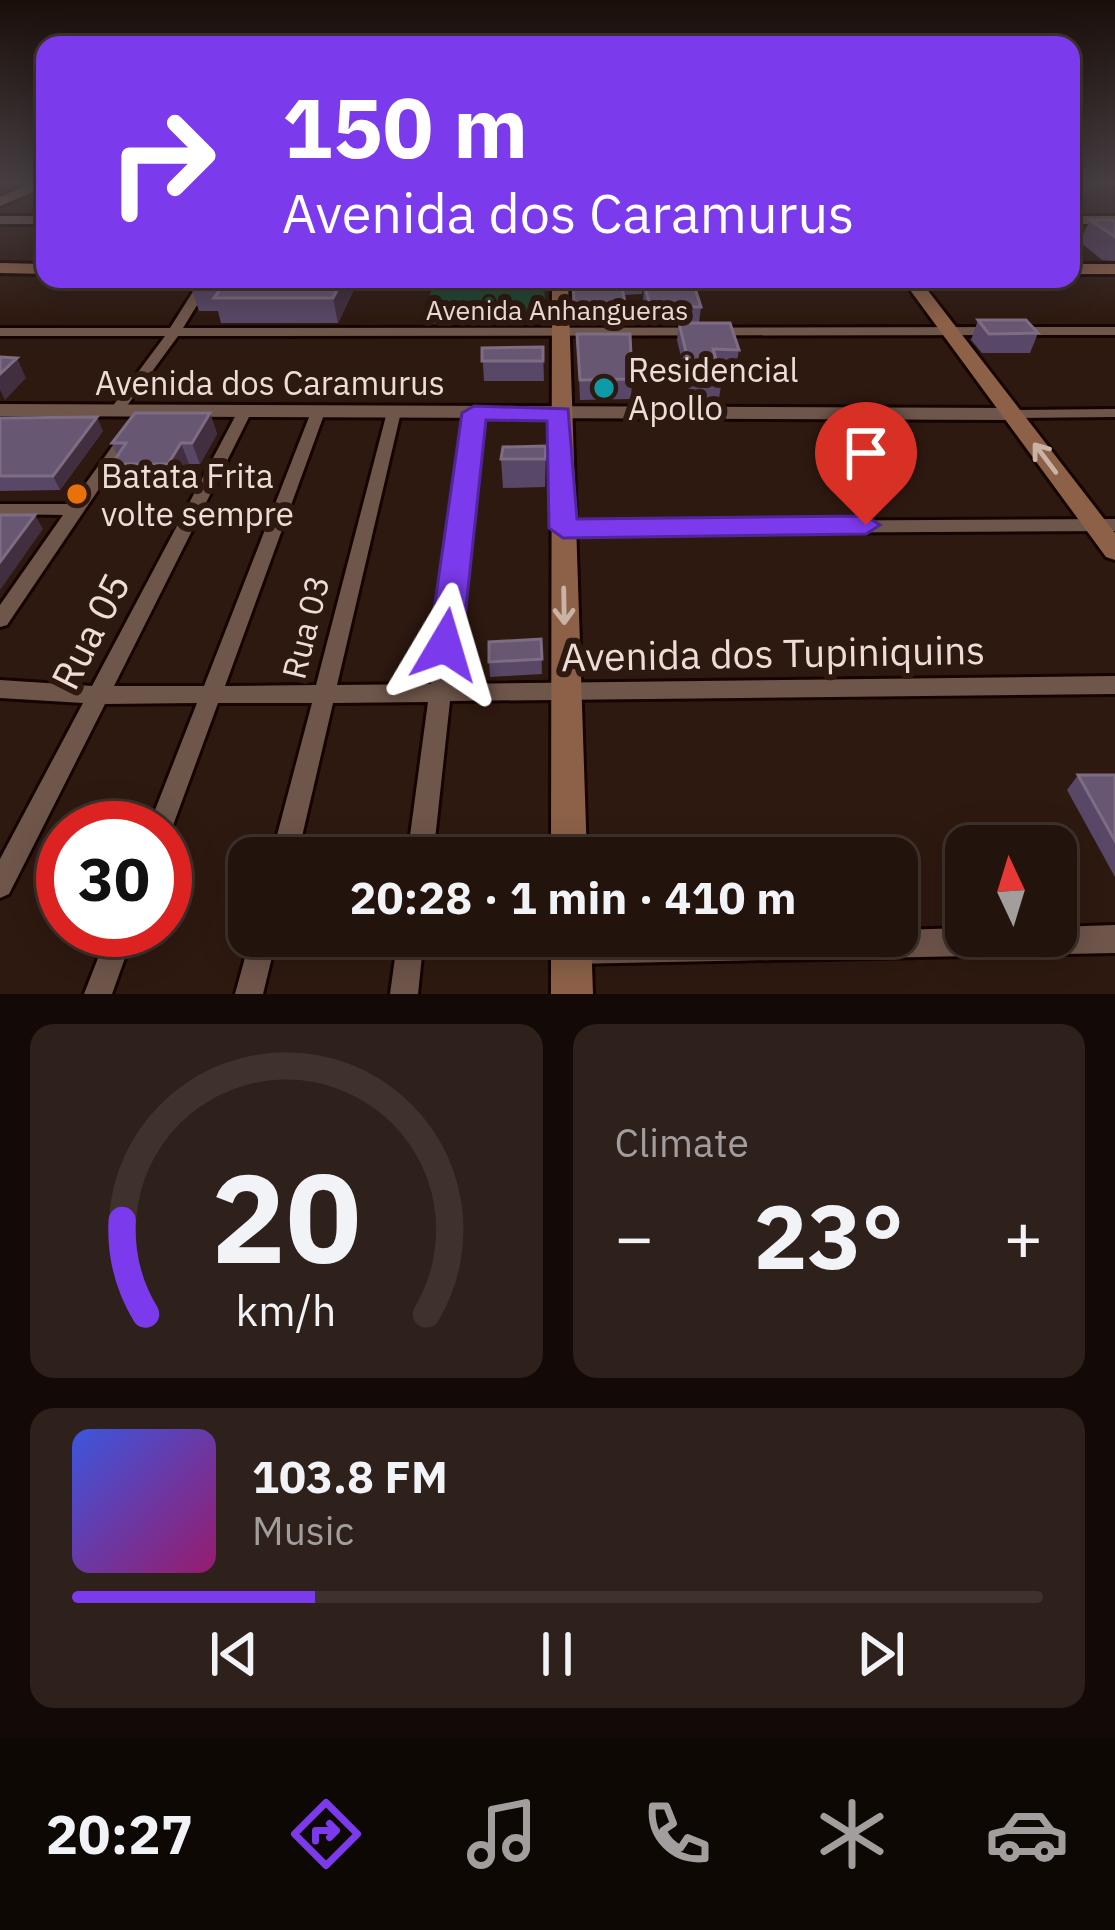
<!DOCTYPE html>
<meta charset="utf-8">
<style>
:root{--surface:#22130c;--page:#2e201a;--text:#f1f3f6;--muted:#a29e9d;--line:#3f322d;--accent:#7c3aed}
body{margin:0;font-family:"IBM Plex Sans",sans-serif;background:var(--page);color:var(--text);height:100vh;display:flex;flex-direction:column;font-size:45px;white-space:nowrap}
*{box-sizing:border-box;margin:0}
p{font-size:39px;color:var(--muted)}
.icon{flex:none;width:66px;height:66px;fill:none;stroke:currentColor;stroke-width:2;stroke-linecap:round;stroke-linejoin:round}
.map{position:relative;height:994px;overflow:hidden}
.sheet{display:flex;flex-direction:column;gap:30px;padding:30px;background:#130a07;flex:1}
.sheet>*{flex:none}
.top-card{position:absolute;left:36px;top:36px;width:1044px;height:252px;border-radius:24px;box-shadow:0 6px 30px #0003,0 0 0 3px var(--line);background:#7c3aed;color:#fff;overflow:hidden}
.needle{width:78px;rotate:356deg}
.buttons{position:absolute;left:945px;top:825px;display:grid;gap:24px}
.buttons a{display:grid;place-items:center;width:132px;height:132px;border-radius:24px;background:var(--surface);box-shadow:0 6px 30px #0003,0 0 0 3px var(--line);font-size:60px}
.speed{position:absolute;left:36px;top:801px;display:flex;gap:24px;font-size:60px;font-weight:700;text-align:center}
.speed>*{display:grid;place-content:center;width:156px;height:156px;border-radius:50%;background:var(--surface);box-shadow:0 6px 30px #0003,0 0 0 3px var(--line);line-height:1}
.speed .limit{border:18px solid #d22;background:#fff;color:#111}
.pin{position:absolute;display:grid;place-items:center;width:102px;height:102px;color:#fff;margin:-123px -51px;border-radius:50% 50% 50% 0;rotate:-45deg;box-shadow:0 0 12px #0007}
.pin .icon{rotate:45deg}
.me{position:absolute;width:132px;margin:-66px;rotate:7deg;stroke-linejoin:round;filter:drop-shadow(0 0 9px #0008)}
.turn{display:flex;align-items:center;gap:42px;height:252px;padding:0 48px;font-size:54px}
.turn .icon{width:156px;height:156px;stroke-width:2.5}
.turn b{display:block;font-size:84px;line-height:102px}
.big{font-size:90px;font-weight:800;line-height:1.1}
.sheet .card{flex:1;display:flex;flex-direction:column;justify-content:center;gap:18px;min-width:0;padding:0 42px;border-radius:24px;background:var(--page)}
.sheet .dial{align-items:center;gap:0}
.dial svg{height:312px;overflow:visible;fill:none;stroke:var(--line);stroke-width:7;stroke-linecap:round;text-anchor:middle}
.dial text{fill:var(--text);stroke:none}
.song{display:flex;align-items:center;gap:36px}
.cover{width:144px;height:144px;border-radius:18px;background:linear-gradient(135deg,hsl(230 70% 55%),hsl(320 70% 35%))}
.played{height:12px;border-radius:6px;background:linear-gradient(90deg,var(--accent) 25%,var(--line) 25%)}
.keys{display:flex;justify-content:space-around;direction:ltr}
.heat{display:flex;justify-content:space-between;align-items:center;font-size:66px;direction:ltr}
.sheet .tiles{flex:1;display:grid;gap:30px;grid-template-columns:1fr 1fr}
.card:last-child{grid-column:span 2}
.trip{position:absolute;left:228px;top:837px;width:690px;height:120px;border-radius:24px;background:var(--surface);box-shadow:0 6px 30px #0003,0 0 0 3px var(--line);font-weight:800;line-height:120px;text-align:center}
.tabs{display:flex;height:192px;justify-content:space-around;align-items:center;background:#0e0805;color:var(--muted)}
.tabs .icon{width:84px;height:84px}
.tabs .current{color:var(--accent)}
.tabs b{font-size:54px;color:var(--text)}
.map>svg:first-child{display:block}
</style>
<div class="map">
<svg width="1115" height="994" viewBox="0 0 1115 994">
<rect width="100%" height="100%" fill="#2e1910"/>
<path fill="#1d4631" d="M434 279H544L546 323 423 324Z"/>
<g fill="none" stroke-linecap="round" stroke-linejoin="round">
<defs>
<path id="minor" d="M1110 182H1115V186Z
M201 279H213L183 328 1115 327V335L178 336 121 414 116 415 109 411 165 336H0V328H170Z
M245 407 252 411 114 686H204L311 412 318 408 325 412 225 686 316 685 387 412 394 408 401 412 337 685 431 684 467 413 474 409 481 413 452 684 1115 676V694L450 701 433 858H407L428 702 333 703 297 858H271L312 703H218L172 828 165 838V828H148L197 703 105 704 9 894 0 898V859L83 703 0 698V680L92 686 238 411Z
M1115 409V417L1012 418 1005 414 1012 410Z
M126 432 134 437 7 625 0 627V605L63 515 0 514V504H71L121 434Z
M1115 519V531L563 534 554 528 563 522Z
M1115 925V953L572 964 562 960 558 950 562 940 572 936H897V930L966 928V936H1056V927Z
M109 930H135L112 994H84Z
M251 936H277L263 994H235Z
M398 936H424L418 994H390Z"/>
<path id="tertiary" d="M0 216H45V224H0Z
M1071 216H1115V224H1071Z
M0 404 1012 408 1021 414 1012 420 0 416Z"/>
<path id="secondary" d="M34 182H45V187L0 206V197Z
M0 263 45 264V274L0 273Z
M1071 264H1115V274H1071Z
M552 279H568L587 858H551Z
M902 279H919L1115 533V560L1106 557Z
M551 936H591L593 994H551Z"/>
</defs>
<use href="#minor" stroke="#150401" stroke-width="6"/>
<use href="#tertiary" stroke="#150401" stroke-width="6"/>
<use href="#secondary" stroke="#150401" stroke-width="6"/>
<use href="#minor" fill="#6f564b" fill-rule="evenodd"/>
<use href="#tertiary" fill="#6f564b" fill-rule="evenodd"/>
<use href="#secondary" fill="#8c6148" fill-rule="evenodd"/>
</g>
<path fill="#584766" d="M1090 220 1115 222V261L1102 260 1080 242Z
M107 279H181L175 287H110Z
M197 279H359L338 323H221L218 311H199L191 287Z
M573 279H643L642 294 623 295 624 321 574 322Z
M844 279H901L898 287H849Z
M644 283 701 307 699 323 648 321 643 299Z
M978 320 1038 333 1030 353H982L971 340Z
M679 323 739 350 736 367 718 366 722 380 719 398H691L677 340Z
M577 334 632 379 631 399 580 400Z
M543 347 544 381H484L482 348Z
M210 413 217 434 200 464H189L177 486 121 485 112 464 117 456 112 443Z
M0 418 103 431 60 490 0 491Z
M546 446 545 487 503 488 501 459Z
M541 639 542 674 490 677 489 662Z
M1078 775H1115V877L1067 790Z"/>
<path fill="#412e3e" d="M343 279H359L338 323 333 298Z
M17 358 26 378 5 400 0 390V374Z
M210 413 217 434 200 464 192 443Z
M97 417 103 431 60 490 53 476Z
M181 443 189 464 177 486 168 464Z
M35 515 43 529 0 590V562Z"/>
<path fill="#685772" stroke="#7d6c82" stroke-width="3" d="M1090 220H1112L1115 222V237Z
M197 279H343L333 298H214L222 287H191Z
M573 279H620L625 302 574 303Z
M693 282 701 307 650 306 644 283Z
M978 320H1026L1038 333 989 334Z
M679 323H730L739 350 713 349 722 380 693 381Z
M577 334H630L632 379 580 380Z
M543 347V361H482V348Z
M0 357 17 358 0 374Z
M135 413H210L192 443H181L168 464H112L126 443H112Z
M97 417 53 476H0V418Z
M546 446 545 459H501L503 447Z
M0 515H35L0 562Z
M541 639 542 659 489 662V642Z
M1078 775H1115V841Z
M598 847H645L647 858H599Z"/>
<defs><path id="oneway-shaft" d="M-6 0H5M1.5-3L5.5 0L1.5 3" fill="none" stroke-width="1.6" stroke-linecap="round" stroke-linejoin="round" transform="scale(3)"/></defs>
<g stroke="#cab2a5">
<use href="#oneway-shaft" transform="translate(1045 458) rotate(-127)"/>
<use href="#oneway-shaft" transform="translate(564 606) rotate(89)"/>
</g>
<linearGradient id="sky" x2="0" y2="1"><stop stop-color="#190e09"/><stop offset="0.57" stop-color="#463e42"/><stop offset="1" stop-color="#463e42" stop-opacity="0"/></linearGradient>
<rect width="1115" height="321" fill="url(#sky)"/>
<path fill="#7c3aed" stroke="#51269a" stroke-width="3" d="M474 406 568 409 577 519 866 516 880 525 866 534 563 538 549 528 547 421 486 420 462 645 457 654 445 658 433 654 429 645 462 413Z"/>
<circle fill="#0f9aa8" stroke="#2e1910" stroke-width="4.5" cx="604" cy="388" r="12"/>
<circle fill="#e8710a" stroke="#2e1910" stroke-width="4.5" cx="77" cy="494" r="12"/>
<g text-anchor="middle" dominant-baseline="central" stroke-width="12" stroke-linejoin="round" paint-order="stroke">
<g font-size="27" fill="#ecddd7" stroke="#2e1910">
<text x="557" y="309">Avenida Anhangueras</text>
</g>
<g font-size="33" fill="#ecddd7" stroke="#2e1910" text-anchor="start">
<text x="628" y="369">Residencial<tspan x="628" dy="38">Apollo</tspan></text>
<text x="101" y="475">Batata Frita<tspan x="101" dy="38">volte sempre</tspan></text>
</g>
<g font-size="33" fill="#ecddd7" stroke="#2e1910">
<text x="270" y="382">Avenida dos Caramurus</text>
<text transform="translate(305 627) rotate(-76)">Rua 03</text>
</g>
<g font-size="39" fill="#ecddd7" stroke="#2e1910">
<text transform="translate(90 631) rotate(-63)">Rua 05</text>
<text transform="translate(773 653) rotate(-1)">Avenida dos Tupiniquins</text>
</g>
</g>
</svg>
<div class="buttons">
<a><svg class="needle" viewBox="-14 -14 28 28"><path d="M0-13l5 13h-10z" fill="#e53935"/><path d="M0 13l5-13h-10z" fill="#a29e9d"/></svg></a>
</div>
<div class="speed"><div class="limit">30</div></div>
<div class="pin" style="left:866px;top:525px;background:#d93025"><svg class="icon" aria-label="arrive" viewBox="0 0 24 24"><path d="M6 21V4h12l-3 4 3 4H6"/></svg></div>
<svg class="me" style="left:445px;top:645px" viewBox="-20 -20 40 40"><path d="M0-17L14 15 0 8-14 15z" fill="#7c3aed" stroke="#fff" stroke-width="4"/></svg>
<div class="trip">20:28 · 1 min · 410 m</div>
<div class="top-card">
<div class="turn"><svg class="icon" aria-label="right" viewBox="0 0 24 24"><path d="M7 20v-9h11M14 6l5 5-5 5"/></svg><div><b>150 m</b>Avenida dos Caramurus</div></div>
</div>
</div>
<section class="sheet">
<div class="tiles">
<div class="card dial"><svg viewBox="0 0 100 80">
<path d="M14 69A42 42 0 1 1 86 69"/>
<path d="M14 69A42 42 0 0 1 8 45" stroke="#7c3aed"/>
<text x="50" y="56" font-size="32" font-weight="700">20</text>
<text x="50" y="72" font-size="11">km/h</text>
</svg></div>
<div class="card"><p>Climate</p>
<div class="heat"><a>−</a><b class="big">23°</b><a>+</a></div>
</div>
<div class="card">
<div class="song"><i class="cover"></i><div><b>103.8 FM</b><p>Music</p></div></div>
<div class="played"></div>
<div class="keys"><svg class="icon" aria-label="previous" viewBox="0 0 24 24"><path d="M18 5L8 12l10 7zM5 5v14"/></svg><svg class="icon" aria-label="pause" viewBox="0 0 24 24"><path d="M8 5v14M16 5v14"/></svg><svg class="icon" aria-label="next" viewBox="0 0 24 24"><path d="M6 5l10 7-10 7zM19 5v14"/></svg></div>
</div>
</div>
</section>
<nav class="tabs">
<b>20:27</b>
<svg class="icon current" aria-label="directions" viewBox="0 0 24 24"><path d="M12 3l9 9-9 9-9-9zM9 14v-3h6M13 9l2 2-2 2"/></svg>
<svg class="icon" aria-label="music" viewBox="0 0 24 24"><path d="M9 18V5l10-2v13"/><circle cx="6" cy="18" r="3"/><circle cx="16" cy="16" r="3"/></svg>
<svg class="icon" aria-label="phone" viewBox="0 0 24 24"><path d="M5 4h4l2 5-3 2q2 4 5 5l2-3 5 2v4C11 20 4 13 5 4z"/></svg>
<svg class="icon" aria-label="climate" viewBox="0 0 24 24"><path d="M12 3v18M4 7l16 10M4 17L20 7"/></svg>
<svg class="icon" aria-label="car" viewBox="0 0 24 24"><path d="M5 17H2v-5l4-1 3-4h7l3 4 3 1v5h-3M9 17h6M6 11h13"/><circle cx="7" cy="17" r="2"/><circle cx="17" cy="17" r="2"/></svg>
</nav>
